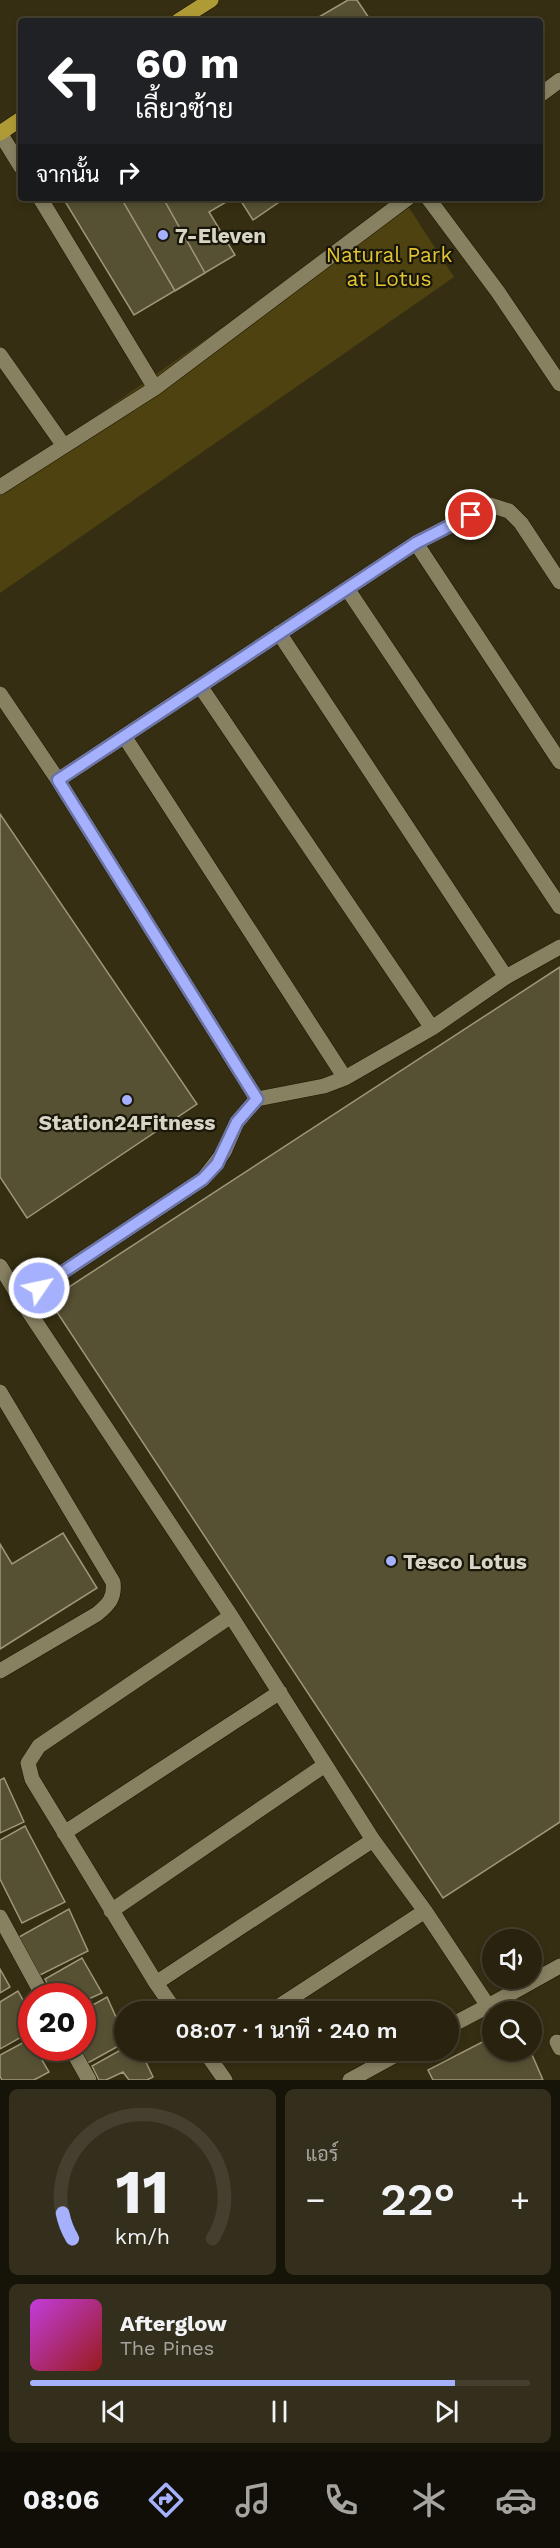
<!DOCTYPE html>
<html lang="th">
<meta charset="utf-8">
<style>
:root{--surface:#28220e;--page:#342f1c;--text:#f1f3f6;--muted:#a5a49e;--line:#443f2e;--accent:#a5b1fc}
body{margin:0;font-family:"Work Sans",Sarabun,sans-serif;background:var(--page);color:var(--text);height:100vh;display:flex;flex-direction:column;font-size:22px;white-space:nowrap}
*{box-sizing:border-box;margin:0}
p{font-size:20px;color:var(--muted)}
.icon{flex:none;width:33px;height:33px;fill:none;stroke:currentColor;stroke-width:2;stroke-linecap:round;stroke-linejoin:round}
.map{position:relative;height:2080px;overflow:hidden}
.side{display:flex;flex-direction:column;gap:9px;padding:9px;background:#161308;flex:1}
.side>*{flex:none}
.top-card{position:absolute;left:18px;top:18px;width:525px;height:183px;border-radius:6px;box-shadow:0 3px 9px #0003,0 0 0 2px var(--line);background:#202124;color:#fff;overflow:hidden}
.buttons{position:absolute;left:482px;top:1929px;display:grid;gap:12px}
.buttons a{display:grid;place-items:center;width:60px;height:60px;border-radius:50%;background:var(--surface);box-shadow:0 3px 9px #0003,0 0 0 2px var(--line);font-size:30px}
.speed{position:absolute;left:18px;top:1983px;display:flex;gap:12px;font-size:30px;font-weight:700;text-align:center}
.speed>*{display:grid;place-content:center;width:78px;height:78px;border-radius:50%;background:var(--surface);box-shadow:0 3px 9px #0003,0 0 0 2px var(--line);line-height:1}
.speed .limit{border:9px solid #d22;background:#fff;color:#111}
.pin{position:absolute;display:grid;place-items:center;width:51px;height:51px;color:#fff;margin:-26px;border:3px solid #fff;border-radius:50%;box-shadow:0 2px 6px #0007}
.me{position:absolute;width:66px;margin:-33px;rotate:56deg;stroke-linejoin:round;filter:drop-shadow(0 0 4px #0008)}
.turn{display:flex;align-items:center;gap:21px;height:126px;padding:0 18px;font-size:27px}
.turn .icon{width:78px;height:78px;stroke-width:2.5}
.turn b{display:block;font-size:42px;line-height:51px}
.then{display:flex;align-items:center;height:57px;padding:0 18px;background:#0003;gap:12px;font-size:22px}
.big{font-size:45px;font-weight:600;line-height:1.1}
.side .card{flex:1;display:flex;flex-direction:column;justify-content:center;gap:9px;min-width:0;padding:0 21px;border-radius:9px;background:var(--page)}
.side .dial{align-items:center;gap:0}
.dial svg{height:156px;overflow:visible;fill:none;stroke:var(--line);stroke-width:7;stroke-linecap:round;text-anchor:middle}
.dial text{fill:var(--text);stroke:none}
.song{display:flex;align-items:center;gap:18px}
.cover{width:72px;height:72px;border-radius:9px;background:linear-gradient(135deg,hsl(290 70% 55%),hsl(0 70% 35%))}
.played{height:6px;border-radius:3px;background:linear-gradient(90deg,var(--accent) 85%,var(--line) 85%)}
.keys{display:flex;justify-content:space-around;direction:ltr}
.heat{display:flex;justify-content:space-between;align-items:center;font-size:33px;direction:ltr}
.side .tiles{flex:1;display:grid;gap:9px;grid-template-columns:1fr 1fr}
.card:last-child{grid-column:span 2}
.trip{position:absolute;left:114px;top:2001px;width:345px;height:60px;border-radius:30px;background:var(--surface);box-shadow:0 3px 9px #0003,0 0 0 2px var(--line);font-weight:600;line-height:60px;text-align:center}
.tab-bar{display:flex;height:96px;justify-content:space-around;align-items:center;background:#100e06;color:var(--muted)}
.tab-bar .icon{width:42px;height:42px}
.tab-bar .active{color:var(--accent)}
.tab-bar b{font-size:27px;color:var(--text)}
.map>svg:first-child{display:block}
</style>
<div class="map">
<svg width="560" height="2080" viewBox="0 0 560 2080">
<rect width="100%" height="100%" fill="#352e12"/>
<path fill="#4e4310" d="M404 200 454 277 0 593V484Z"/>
<path fill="#575134" stroke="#9e9778" stroke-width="1.5" d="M348 0H357L371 21H312Z
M63 198H233L209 212 235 255 134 315Z
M121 198H163L205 273 175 291Z
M239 198H285L253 220Z
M0 814 197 1104 27 1218 0 1177Z
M560 967V1822L443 1898 49 1300Z
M63 1533 97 1588 0 1649V1544L12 1564Z
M4 1778 24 1822 0 1833V1780Z
M25 1826 65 1902 22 1923 0 1879V1840Z
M69 1909 88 1951 40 1975 19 1937Z
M82 1958 102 1993 82 2002V1996H54L45 1979Z
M0 1969 10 1987 0 1993Z
M18 1991 32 2016V2031L0 2049V2002Z
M107 1997 124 2035V2043L86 2064 78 2048H82V2011Z
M492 2037V2050H530L543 2080H433L428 2070Z
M30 2039 32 2048H35L49 2072 34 2080H2L0 2076V2055Z
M124 2048V2050H140L153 2077 147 2080H129L123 2072 106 2080H99L92 2066Z"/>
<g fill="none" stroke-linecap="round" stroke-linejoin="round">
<defs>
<path id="minor" d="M540 95 560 80
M0 133 21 167
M40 198 155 388
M428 198 498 292 560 384
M0 355 64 446
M0 487 155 388 408 198
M416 543 560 762
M348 590 560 907
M279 633 506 977
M200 686 432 1028
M0 694 58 780 257 1099 237 1122 224 1152 203 1179 21 1300 231 1616 373 1840 425 1911 488 2006 560 1966
M124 736 345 1078
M58 780 416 543 490 505 509 511 521 523 560 582
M257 1099 324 1086 345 1078 432 1028 506 977 560 947
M0 1266 21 1300
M0 1392 113 1582C115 1598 109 1604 97 1614L0 1671
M231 1616 39 1746 28 1763 32 1779 156 1983 373 1840
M64 1833 280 1692
M111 1911 325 1765
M0 1917 43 1996
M156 1983 176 2012
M270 2012 425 1911
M448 2027 488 2006
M557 2042 560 2048
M71 2048 89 2080
M204 2050 225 2080
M350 2080 405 2050"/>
<path id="major" d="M178 21 211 0
M0 133 21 119"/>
</defs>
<use href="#minor" stroke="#1c1600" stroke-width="16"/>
<use href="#major" stroke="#1c1600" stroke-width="16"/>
<use href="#minor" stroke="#878061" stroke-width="15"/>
<use href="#major" stroke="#af9b35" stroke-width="15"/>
</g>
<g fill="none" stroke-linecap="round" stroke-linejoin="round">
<defs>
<path id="route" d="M39 1288 203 1179 217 1164 237 1122 257 1099 58 780 416 543 471 515"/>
</defs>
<use href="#route" stroke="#6b73a4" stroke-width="15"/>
<use href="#route" stroke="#a5b1fc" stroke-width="10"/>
</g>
<g fill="#a5b1fc" stroke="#19160a" stroke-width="2">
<circle cx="163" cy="235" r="6"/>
<circle cx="127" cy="1100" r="6"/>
<circle cx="391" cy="1561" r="6"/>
</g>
<g text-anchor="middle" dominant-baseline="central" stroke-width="4.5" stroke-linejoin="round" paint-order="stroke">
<g font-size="21" font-weight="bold" fill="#d9d5c5" stroke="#19160a" text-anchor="start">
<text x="175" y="235">7-Eleven</text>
<text x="127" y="1122" text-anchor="middle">Station24Fitness</text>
<text x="403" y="1561">Tesco Lotus</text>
</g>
<g font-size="21" fill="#e1c333" stroke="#19160a">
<text x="389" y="254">Natural Park<tspan x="389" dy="24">at Lotus</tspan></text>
</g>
</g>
</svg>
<div class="buttons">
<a><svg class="icon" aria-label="sound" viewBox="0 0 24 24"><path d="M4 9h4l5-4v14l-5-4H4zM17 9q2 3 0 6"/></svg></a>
<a><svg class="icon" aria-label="search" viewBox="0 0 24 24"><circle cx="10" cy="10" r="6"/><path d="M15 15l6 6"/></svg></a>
</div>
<div class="speed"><div class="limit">20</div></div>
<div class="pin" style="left:471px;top:515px;background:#d93025"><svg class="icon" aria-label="arrive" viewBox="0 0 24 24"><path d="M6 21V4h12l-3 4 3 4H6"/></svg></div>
<svg class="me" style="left:39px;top:1288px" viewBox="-20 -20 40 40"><circle r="17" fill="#a5b1fc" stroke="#fff" stroke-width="3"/><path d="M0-11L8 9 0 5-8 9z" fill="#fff"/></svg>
<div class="trip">08:07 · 1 นาที · 240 m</div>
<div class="top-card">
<div class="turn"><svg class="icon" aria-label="left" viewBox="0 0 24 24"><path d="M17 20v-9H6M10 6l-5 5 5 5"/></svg><div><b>60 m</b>เลี้ยวซ้าย</div></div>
<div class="then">จากนั้น<svg class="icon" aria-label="right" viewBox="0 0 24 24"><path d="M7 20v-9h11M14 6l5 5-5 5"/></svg></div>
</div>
</div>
<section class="side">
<div class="tiles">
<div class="card dial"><svg viewBox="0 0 100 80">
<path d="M14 69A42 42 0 1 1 86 69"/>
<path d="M14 69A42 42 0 0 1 9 56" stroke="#a5b1fc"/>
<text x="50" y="56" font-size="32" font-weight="700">11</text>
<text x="50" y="72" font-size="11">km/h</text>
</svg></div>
<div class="card"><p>แอร์</p>
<div class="heat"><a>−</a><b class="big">22°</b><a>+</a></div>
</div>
<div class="card">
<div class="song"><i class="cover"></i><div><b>Afterglow</b><p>The Pines</p></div></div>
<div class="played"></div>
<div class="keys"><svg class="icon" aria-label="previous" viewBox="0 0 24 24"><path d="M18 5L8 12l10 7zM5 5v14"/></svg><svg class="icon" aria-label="pause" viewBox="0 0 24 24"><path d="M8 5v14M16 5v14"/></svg><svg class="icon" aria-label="next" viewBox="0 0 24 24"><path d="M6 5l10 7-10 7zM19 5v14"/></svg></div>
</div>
</div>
</section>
<nav class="tab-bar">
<b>08:06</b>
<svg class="icon active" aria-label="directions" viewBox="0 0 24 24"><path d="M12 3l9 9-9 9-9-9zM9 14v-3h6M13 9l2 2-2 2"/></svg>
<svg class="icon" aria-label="music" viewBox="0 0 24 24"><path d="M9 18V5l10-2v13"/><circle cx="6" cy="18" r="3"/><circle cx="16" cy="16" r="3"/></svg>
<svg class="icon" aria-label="phone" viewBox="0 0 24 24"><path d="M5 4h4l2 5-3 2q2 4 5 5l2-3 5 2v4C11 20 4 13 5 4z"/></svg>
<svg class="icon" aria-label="climate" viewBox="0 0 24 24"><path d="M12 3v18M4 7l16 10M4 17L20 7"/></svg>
<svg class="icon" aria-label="car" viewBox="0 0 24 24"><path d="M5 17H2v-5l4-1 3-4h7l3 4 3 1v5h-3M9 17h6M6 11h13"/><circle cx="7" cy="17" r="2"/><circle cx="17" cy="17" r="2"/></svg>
</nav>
